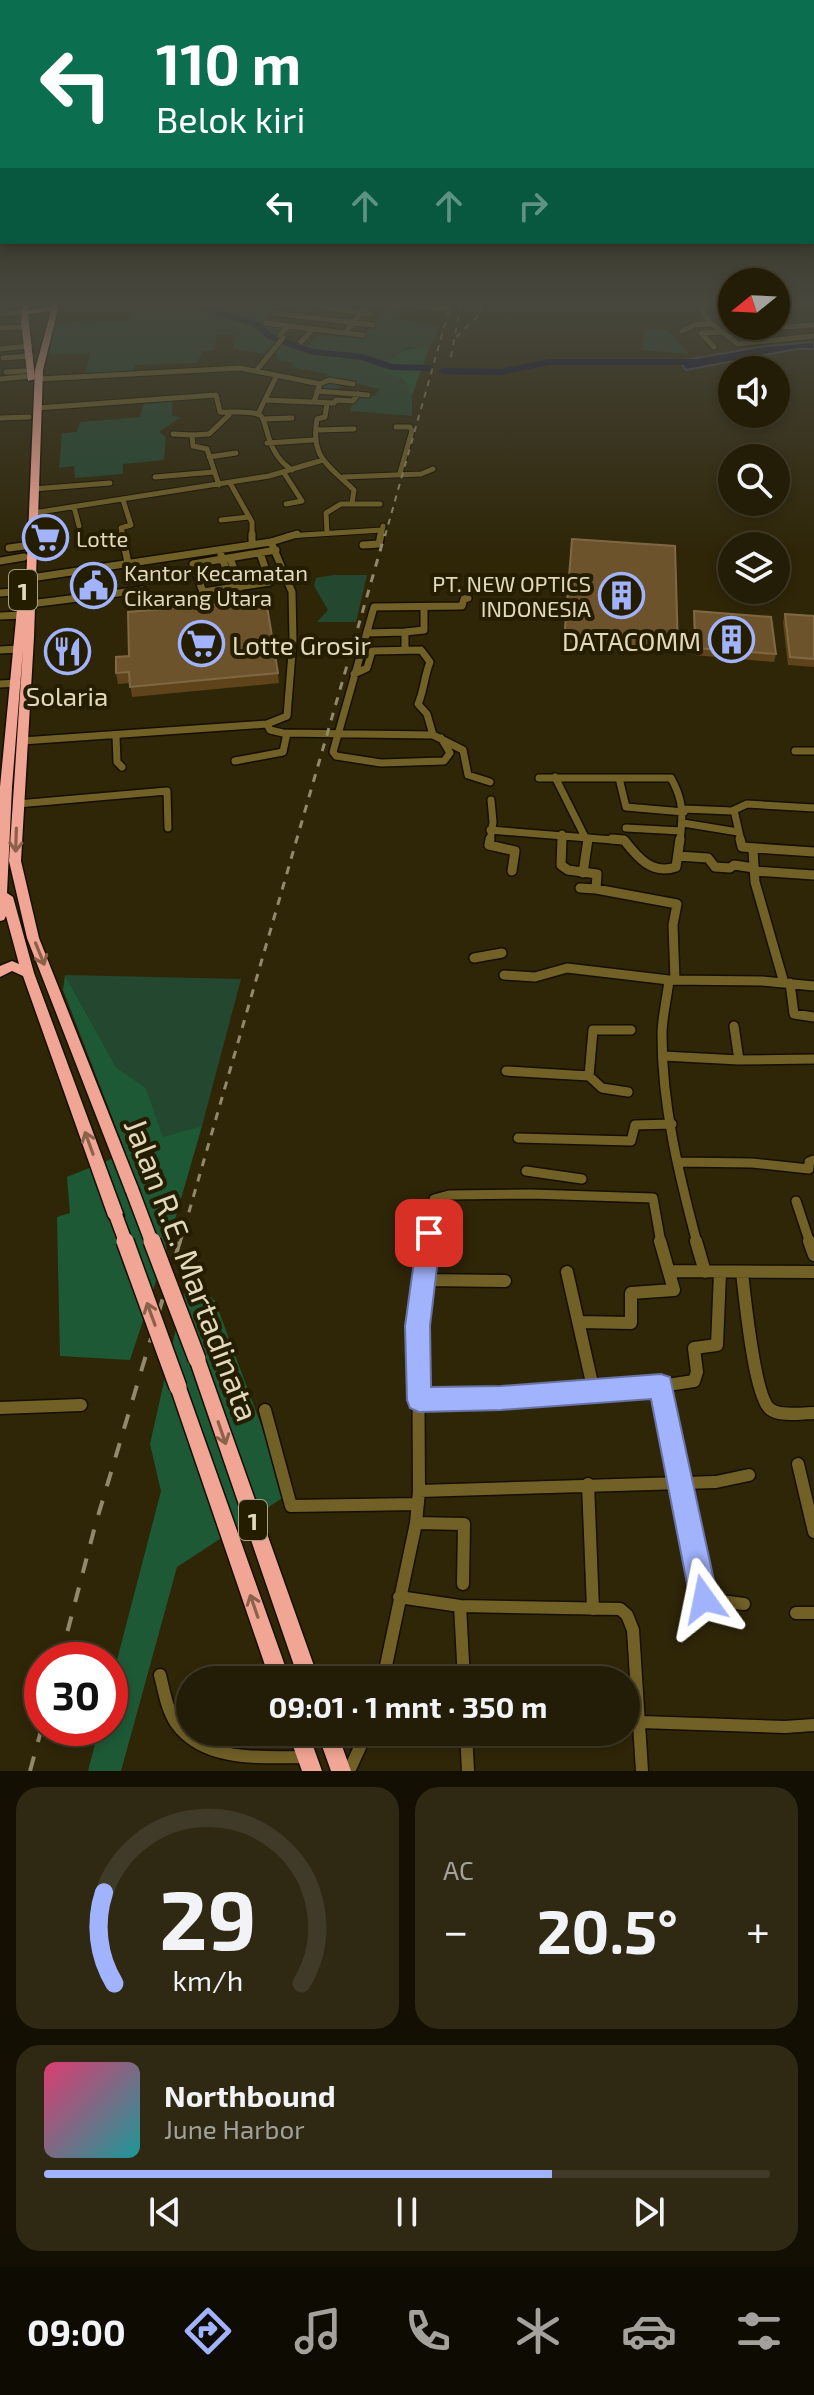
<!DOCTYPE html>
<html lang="id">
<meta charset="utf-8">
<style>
:root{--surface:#231c06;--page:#2f2914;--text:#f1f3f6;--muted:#a3a19b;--line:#403a28;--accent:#a1b3fd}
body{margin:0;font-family:"Exo 2",sans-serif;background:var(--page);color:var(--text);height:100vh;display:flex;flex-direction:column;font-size:30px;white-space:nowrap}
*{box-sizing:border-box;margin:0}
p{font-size:26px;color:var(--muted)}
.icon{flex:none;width:44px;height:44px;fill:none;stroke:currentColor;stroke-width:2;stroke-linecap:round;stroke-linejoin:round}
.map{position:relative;height:1771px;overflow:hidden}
.sheet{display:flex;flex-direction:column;gap:16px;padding:16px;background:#130f03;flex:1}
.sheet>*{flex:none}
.banner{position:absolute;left:0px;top:0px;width:814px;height:244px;box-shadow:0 4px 12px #0003,0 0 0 2px var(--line);background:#0b6e4f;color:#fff;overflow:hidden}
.needle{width:52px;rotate:252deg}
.fabs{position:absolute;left:718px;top:268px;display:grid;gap:16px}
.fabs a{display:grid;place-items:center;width:72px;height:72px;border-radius:50%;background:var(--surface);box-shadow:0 4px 12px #0003,0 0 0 2px var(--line);font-size:40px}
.speed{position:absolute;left:24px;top:1642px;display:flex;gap:16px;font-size:40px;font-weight:700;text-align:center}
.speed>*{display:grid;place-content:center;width:104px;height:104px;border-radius:50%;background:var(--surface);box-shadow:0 4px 12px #0003,0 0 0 2px var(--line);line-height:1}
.speed .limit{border:12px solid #d22;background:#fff;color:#111}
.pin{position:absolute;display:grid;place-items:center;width:68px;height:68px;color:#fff;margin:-34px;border-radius:16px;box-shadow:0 4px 12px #0006}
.me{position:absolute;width:88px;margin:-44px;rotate:348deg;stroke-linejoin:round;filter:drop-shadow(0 0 6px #0008)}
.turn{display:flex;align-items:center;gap:28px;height:168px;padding:0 24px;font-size:36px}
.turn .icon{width:104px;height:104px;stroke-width:2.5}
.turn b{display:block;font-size:56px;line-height:68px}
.lanes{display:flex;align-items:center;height:76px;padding:0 24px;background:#0003;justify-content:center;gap:40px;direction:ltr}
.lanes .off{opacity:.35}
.big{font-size:60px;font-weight:700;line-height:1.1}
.sheet .widget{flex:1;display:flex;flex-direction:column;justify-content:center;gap:12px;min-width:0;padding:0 28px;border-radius:24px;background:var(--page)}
.sheet .dial{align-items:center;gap:0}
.dial svg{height:208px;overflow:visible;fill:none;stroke:var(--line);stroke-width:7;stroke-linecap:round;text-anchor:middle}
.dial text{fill:var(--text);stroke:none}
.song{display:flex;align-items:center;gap:24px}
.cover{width:96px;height:96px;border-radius:12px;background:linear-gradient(135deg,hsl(340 70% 55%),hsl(180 70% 35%))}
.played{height:8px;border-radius:4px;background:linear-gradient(90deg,var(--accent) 70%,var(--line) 70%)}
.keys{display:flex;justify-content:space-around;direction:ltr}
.heat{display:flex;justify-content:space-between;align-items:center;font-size:44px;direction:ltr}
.sheet .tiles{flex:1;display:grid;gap:16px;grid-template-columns:1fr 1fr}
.widget:last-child{grid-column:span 2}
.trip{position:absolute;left:176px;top:1666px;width:464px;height:80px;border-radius:40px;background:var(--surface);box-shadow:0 4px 12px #0003,0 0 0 2px var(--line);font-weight:700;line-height:80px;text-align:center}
.menu{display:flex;height:128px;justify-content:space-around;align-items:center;background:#0e0b02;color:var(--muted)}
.menu .icon{width:56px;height:56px}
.menu .selected{color:var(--accent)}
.menu b{font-size:36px;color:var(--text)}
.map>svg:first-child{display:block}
</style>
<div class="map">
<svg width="814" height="1771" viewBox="0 0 814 1771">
<rect width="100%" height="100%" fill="#2f2608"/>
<path fill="#244730" d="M134 303H276L264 319 305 328 278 336 276 341 308 346 318 335 362 339 386 307 376 303H445L444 310 404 308 398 320 441 326 430 346 406 348 384 372 403 379 412 395V416L350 411 356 393 375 396 379 389 343 381 338 391 313 389 328 374 291 367 293 362 277 360 275 350H269L264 354 233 349 235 335H217L213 351H203L197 363 135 365 133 372 85 374 90 353 45 355 57 323 129 322Z
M645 329 668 330 689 354 642 350Z
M173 395 172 416 181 417 159 432 166 437 164 460 123 464V474L75 478 74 466 59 468 62 433 77 432 80 422 140 417 145 398Z
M333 575H367L356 622H317L328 610 314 586 316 578Z
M65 975 241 979 202 1126 163 1138 146 1088 116 1067Z"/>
<path fill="#1e5935" d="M430 346 412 395 403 379 383 372C394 351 408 348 430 346Z
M65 975 116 1067 146 1088 163 1137 202 1126 165 1254 130 1360 60 1356 57 1217 70 1213 67 1177 126 1153 63 990Z
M188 1275 215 1301 287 1495 177 1567 121 1771H88L99 1728H110V1687L161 1491 150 1444Z"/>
<path fill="#090b38" stroke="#4a4960" stroke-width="2" d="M814 342V349H797L686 370 679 361 766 346Z"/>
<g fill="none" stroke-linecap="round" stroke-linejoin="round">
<path fill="#090b38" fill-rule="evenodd" d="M178 303H191L259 322 274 335 313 349 363 354 392 364 429 365 434 368 429 371 391 370 362 360 309 354 268 339 253 326Z
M549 359H702L707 362 702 365H549L501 375 443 374 438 371 443 368 501 369Z"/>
<defs>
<path id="minor-far3" d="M369 303 447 309 449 303
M790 303 814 306
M732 304 700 305 709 322 738 344 814 336
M319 307 371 314
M274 313 373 325
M0 314 24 312
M266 323 313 329
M0 328 24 327
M742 330 814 325
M682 331 694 325 710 324
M345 333 363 335
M301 342 313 329 345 333 369 303
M714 347 701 333 720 332
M0 349 30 346
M3 358 31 356
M256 371 283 338 280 335 288 326
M6 372 25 371
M0 379 31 376
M39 379 240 368 320 384 314 402
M320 384 329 380 353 384
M317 391 368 395
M265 400 334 403 336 400 353 401 358 394
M327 403 325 417 317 419C310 457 328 465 354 490L352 503
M37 408 216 395 220 412C231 413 250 410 260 415 268 420 265 453 292 470
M258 414 276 377
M0 418 29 417
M264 419 292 418
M396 427H410L412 431 400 473
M317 430 354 429
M173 434 192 435 193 446 207 449 219 485
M192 435 209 434 229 415
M267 443 313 440
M209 457 236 453
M284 473 302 501 286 504
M155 477 214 472
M343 477 421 474 433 469
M230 483 252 522V536
M33 489 110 483
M74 507 79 526
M33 513 269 476 323 460
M221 520 249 517
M327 532 326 513 341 504H380
M123 536 121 528 131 525 123 500
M287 536 382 530
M381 536 383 526"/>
<path id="minor-far2" d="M122 534 128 563
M252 534V545
M363 545 379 544 381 534
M9 548 24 546
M260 553 270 582 203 592 193 564 276 550
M221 555 233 588
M230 558 241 587
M0 561 24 557
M31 578 271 542 297 534
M0 593 23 591
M30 604 142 590
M0 616 22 615
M405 632 424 630V608
M367 633 405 632V650
M0 650 19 649
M354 674 367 668 372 651 421 650 430 662C424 677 424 691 418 704L427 714 433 735
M0 684 17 683
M267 724 270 730 283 733 433 735 463 750 468 775 490 782
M116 736 117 762 122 767
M441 738 450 753 444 761 381 763 336 756 333 752 374 607 462 606 464 599 468 598
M22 741 267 724 287 716 293 640 292 592 271 542
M795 751H814
M235 761 283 752 287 733
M555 777 587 841
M539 778H671C684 801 683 815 680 841
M619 778 626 807 684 812
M17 804 167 791 168 828
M684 809 732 811 747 804 814 808
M734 810 741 841
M683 823 738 832
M626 828 681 831
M490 830 625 841
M490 841 493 822 491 800
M562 841V834"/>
<path id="minor-far1" d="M490 839 489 845 515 851 512 871
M562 839 561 865 568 870 597 874 596 889 677 904 673 925 675 980
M612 839 624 840C638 858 652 875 676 867L680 839
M740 839 742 847 814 852
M753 850 755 882 784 983
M678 856 708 858 715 867 730 868 734 865 754 868
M754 871 814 875
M583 873 588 839
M580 888 596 889
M474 958 502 953
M504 975 535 977 567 968 669 980 762 981 814 986
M669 980C667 999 662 1017 662 1035 662 1106 679 1175 697 1243
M790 983 794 1014 814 1017
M734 1026 739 1060
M663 1056 739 1060 814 1059
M506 1071 589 1076 602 1088 628 1092
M589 1076 593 1030H631
M518 1138 631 1141 635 1125 672 1124
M678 1162 752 1163 809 1169V1162L814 1160
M526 1171 582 1179
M796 1201 810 1243
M428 1243 434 1199 449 1195 531 1194 653 1198 661 1243"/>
<path id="minor" d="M696 1241 705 1272
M809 1241 814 1255
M671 1271 814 1272
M567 1272 594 1392
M742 1273C745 1297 754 1396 770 1409 780 1417 802 1413 814 1413
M423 1280 505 1281
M580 1322 631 1323V1293L674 1290 660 1241
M661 1386 694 1381 697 1372 694 1348 717 1345 720 1273
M419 1400 501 1398 661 1386 702 1595 704 1599 744 1604
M0 1408 81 1405
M265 1410 291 1506 418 1504
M798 1464 814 1532
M588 1484 593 1609
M419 1491 716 1482 749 1475
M416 1523 464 1524 463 1584
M399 1597 460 1606 620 1609 627 1615 633 1630 642 1771
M460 1606 464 1680
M796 1613H814
M160 1675C164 1691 167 1710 176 1723 204 1763 263 1757 306 1757
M383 1680 416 1523 419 1491 418 1326 429 1241
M641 1722 785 1727 814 1725
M466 1732 468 1771
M349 1771 367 1732"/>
<path id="highway" d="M23 303H29L28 310 51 307V303H57L58 309 43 370 34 637 21 861 39 938 139 1190 137 1195 132 1196 127 1195 125 1190 27 938 9 861 23 649 12 787 7 893 13 897 34 973 124 1216 121 1221 116 1223 111 1221 108 1216 23 976 12 971 0 977V966L12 961 19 964 6 916 4 920 0 921V787L17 609 22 606 25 607 35 370 51 311 28 314 35 379 28 381 21 322Z
M197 1351 203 1353 205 1359 319 1680H299L189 1359 191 1353Z
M178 1379 184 1381 186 1387 290 1680H270L170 1387 172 1381Z
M288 1732H308L322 1771H302Z
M317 1732H337L351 1771H331Z"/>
</defs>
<use href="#minor-far3" stroke="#150f01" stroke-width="7"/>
<use href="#minor-far2" stroke="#150f01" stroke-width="10"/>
<use href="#minor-far1" stroke="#150f01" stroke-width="12"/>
<use href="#minor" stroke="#150f01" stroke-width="15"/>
<use href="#highway" stroke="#150f01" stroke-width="3"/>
<use href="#minor-far3" stroke="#716127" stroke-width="5"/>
<use href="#minor-far2" stroke="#716127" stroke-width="7"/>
<use href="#minor-far1" stroke="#716127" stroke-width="9"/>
<use href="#minor" stroke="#716127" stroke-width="12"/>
<use href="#highway" fill="#f1a594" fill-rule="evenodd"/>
<path stroke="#92896c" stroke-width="2" stroke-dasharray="6 6" stroke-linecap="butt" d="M456 337 478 316 482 303
M451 357 461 303
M385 536 451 303"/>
<path stroke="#92896c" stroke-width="3" stroke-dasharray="8 8" stroke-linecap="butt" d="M180 1243 385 534"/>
<path stroke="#92896c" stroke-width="4" stroke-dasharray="15 15" stroke-linecap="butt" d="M60 1660 95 1526 180 1241
M30 1771 42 1727"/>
<defs>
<path id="highway-bridge-far1" d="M132 1190 152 1243
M116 1216 126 1243"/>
<path id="highway-bridge" d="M125 1241 178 1387
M152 1241 197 1359"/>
</defs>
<use href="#highway-bridge-far1" stroke="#150f01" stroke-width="16" stroke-linecap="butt"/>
<use href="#highway-bridge" stroke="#150f01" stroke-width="20" stroke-linecap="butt"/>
<use href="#highway-bridge-far1" stroke="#f1a594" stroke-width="13"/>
<use href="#highway-bridge" stroke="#f1a594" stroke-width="17"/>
</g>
<path fill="#5f431a" d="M572 539 678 649 677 652 564 643Z
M694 611 776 654 774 662 694 655 693 619Z
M785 614 814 616V667L788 665 783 622Z
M79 637 81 645V658L53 660 51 652Z
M116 657 278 673 279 683 132 697 130 683 118 684 116 673Z"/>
<path fill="#46310c" d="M105 566 108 588 79 591 77 584Z"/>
<path fill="#6d532c" stroke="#7f6842" stroke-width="2" d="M572 539 675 546 678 649 564 641Z
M105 566 106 580 77 584V570Z
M266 600 278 673 130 687 129 672 116 673V657L129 656 128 612Z
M694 611 771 617 776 654 696 648Z
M785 614 814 616V659L790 657Z
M79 637V650L51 652 52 639Z"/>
<defs><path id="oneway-shaft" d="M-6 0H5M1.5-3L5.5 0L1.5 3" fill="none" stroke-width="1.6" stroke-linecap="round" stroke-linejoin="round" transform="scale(2)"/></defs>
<g stroke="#8b614a">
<use href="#oneway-shaft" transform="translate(16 840) rotate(92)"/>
<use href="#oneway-shaft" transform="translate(40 954) rotate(68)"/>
<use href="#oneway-shaft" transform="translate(89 1143) rotate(-110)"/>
<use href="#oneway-shaft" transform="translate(151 1314) rotate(-110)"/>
<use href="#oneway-shaft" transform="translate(222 1433) rotate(71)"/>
<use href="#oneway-shaft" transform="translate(254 1606) rotate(-109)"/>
</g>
<linearGradient id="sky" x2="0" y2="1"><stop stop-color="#1a1504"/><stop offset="0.55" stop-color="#47473d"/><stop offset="1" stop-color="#47473d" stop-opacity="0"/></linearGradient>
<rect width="814" height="551" fill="url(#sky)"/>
<path fill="#a1b3fd" stroke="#6974a4" stroke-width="2" d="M429 1223 437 1226 441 1233 430 1326 431 1387 501 1386 661 1374 670 1377 718 1599 714 1609 704 1613 694 1609 690 1599 651 1399 501 1410 419 1412 410 1408 407 1400 405 1326 418 1233 421 1226Z"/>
<defs>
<symbol id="supermarket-ring" viewBox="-11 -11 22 22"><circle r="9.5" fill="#251d00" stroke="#a1b3fd" stroke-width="1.5"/><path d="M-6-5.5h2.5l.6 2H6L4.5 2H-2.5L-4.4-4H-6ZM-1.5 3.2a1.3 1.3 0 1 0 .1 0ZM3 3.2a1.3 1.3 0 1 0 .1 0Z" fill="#a1b3fd"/></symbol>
<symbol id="civic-ring" viewBox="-11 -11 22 22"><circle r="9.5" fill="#251d00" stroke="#a1b3fd" stroke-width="1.5"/><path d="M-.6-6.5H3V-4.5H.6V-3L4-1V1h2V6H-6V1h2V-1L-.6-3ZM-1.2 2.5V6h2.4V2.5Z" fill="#a1b3fd"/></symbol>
<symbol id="building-ring" viewBox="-11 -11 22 22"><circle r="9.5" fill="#251d00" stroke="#a1b3fd" stroke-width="1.5"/><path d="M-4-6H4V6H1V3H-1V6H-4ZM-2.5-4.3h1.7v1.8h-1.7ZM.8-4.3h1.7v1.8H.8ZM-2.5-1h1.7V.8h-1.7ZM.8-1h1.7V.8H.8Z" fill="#a1b3fd"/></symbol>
<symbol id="restaurant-ring" viewBox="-11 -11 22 22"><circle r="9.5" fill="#251d00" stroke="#a1b3fd" stroke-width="1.5"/><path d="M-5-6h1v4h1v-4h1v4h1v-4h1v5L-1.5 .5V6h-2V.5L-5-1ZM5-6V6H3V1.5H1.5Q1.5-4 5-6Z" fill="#a1b3fd"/></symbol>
</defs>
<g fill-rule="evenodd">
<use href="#supermarket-ring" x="20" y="512" width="51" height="51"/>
<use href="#civic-ring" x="68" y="560" width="51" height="51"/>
<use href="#building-ring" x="596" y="570" width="51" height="51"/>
<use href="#building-ring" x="706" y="614" width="51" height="51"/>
<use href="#supermarket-ring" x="176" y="618" width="51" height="51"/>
<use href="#restaurant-ring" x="42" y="626" width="51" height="51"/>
</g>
<g text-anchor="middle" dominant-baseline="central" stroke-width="8" stroke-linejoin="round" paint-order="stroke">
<g font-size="22" fill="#e2d9bd" stroke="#251d00" text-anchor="start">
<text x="76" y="538">Lotte</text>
<text x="124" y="572">Kantor Kecamatan<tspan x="124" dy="25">Cikarang Utara</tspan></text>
<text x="591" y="583" text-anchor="end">PT. NEW OPTICS<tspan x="591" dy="25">INDONESIA</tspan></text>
</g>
<g fill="#251d00" stroke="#a9a184" stroke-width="2">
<rect x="9" y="570" width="28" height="40" rx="6"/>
<rect x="239" y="1500" width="28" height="40" rx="6"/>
</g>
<g font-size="24" font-weight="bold" fill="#e2d9bd">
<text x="23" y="590">1</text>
<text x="253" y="1520">1</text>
</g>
<g font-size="26" fill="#e2d9bd" stroke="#251d00" text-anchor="end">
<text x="701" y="640">DATACOMM</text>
<text x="232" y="644" text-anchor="start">Lotte Grosir</text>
<text x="67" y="695" text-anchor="middle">Solaria</text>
</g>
<g font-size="32" fill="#e2d9bd" stroke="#251d00">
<text transform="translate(193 1269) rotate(69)">Jalan R.E. Martadinata</text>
</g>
</g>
</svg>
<div class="fabs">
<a><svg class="needle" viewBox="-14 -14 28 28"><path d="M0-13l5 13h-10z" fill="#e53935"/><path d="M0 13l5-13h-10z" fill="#a3a19b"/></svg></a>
<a><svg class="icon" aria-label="sound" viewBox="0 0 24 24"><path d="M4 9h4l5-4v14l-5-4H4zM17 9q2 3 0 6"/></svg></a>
<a><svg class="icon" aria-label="search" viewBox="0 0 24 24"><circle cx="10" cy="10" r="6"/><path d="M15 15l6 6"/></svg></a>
<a><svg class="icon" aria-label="layers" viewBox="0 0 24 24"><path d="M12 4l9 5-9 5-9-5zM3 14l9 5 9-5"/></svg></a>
</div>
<div class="speed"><div class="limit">30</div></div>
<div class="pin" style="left:429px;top:1233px;background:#d93025"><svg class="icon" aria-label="arrive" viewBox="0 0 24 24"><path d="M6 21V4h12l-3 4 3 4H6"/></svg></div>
<svg class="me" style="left:704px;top:1599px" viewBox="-20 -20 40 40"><path d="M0-17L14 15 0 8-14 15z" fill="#a1b3fd" stroke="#fff" stroke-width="4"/></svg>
<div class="trip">09:01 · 1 mnt · 350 m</div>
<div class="banner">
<div class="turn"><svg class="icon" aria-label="left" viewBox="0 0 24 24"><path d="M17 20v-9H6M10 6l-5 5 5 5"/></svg><div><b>110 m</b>Belok kiri</div></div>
<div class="lanes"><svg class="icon" aria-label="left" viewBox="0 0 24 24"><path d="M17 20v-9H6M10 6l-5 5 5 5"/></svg><svg class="icon off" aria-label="ahead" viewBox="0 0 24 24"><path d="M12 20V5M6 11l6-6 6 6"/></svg><svg class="icon off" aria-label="ahead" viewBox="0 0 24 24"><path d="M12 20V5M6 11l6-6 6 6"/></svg><svg class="icon off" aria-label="right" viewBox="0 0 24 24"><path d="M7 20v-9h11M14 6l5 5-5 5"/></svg></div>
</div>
</div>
<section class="sheet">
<div class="tiles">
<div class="widget dial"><svg viewBox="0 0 100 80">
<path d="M14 69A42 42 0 1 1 86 69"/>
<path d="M14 69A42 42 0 0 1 10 34" stroke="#a1b3fd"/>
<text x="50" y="56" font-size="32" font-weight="700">29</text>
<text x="50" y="72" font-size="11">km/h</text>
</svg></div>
<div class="widget"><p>AC</p>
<div class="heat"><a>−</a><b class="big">20.5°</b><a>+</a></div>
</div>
<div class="widget">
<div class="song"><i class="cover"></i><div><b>Northbound</b><p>June Harbor</p></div></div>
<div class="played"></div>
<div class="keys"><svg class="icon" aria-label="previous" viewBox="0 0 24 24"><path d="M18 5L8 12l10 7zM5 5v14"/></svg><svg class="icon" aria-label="pause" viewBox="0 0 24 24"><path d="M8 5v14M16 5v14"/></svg><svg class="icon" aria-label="next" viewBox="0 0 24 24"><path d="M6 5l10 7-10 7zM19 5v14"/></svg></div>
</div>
</div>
</section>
<nav class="menu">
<b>09:00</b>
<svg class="icon selected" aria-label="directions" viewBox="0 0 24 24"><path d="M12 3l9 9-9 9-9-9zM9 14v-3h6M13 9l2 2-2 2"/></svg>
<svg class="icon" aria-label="music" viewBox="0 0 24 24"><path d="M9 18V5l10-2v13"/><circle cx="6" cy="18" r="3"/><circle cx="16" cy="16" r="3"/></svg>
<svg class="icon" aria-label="phone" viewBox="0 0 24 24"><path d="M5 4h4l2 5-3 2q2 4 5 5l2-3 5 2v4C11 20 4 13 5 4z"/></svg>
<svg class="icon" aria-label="climate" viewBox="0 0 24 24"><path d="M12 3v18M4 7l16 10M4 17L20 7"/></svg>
<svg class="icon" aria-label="car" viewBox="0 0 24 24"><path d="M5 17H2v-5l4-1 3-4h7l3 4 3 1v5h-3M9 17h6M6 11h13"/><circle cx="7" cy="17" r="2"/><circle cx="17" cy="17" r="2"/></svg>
<svg class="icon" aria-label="filters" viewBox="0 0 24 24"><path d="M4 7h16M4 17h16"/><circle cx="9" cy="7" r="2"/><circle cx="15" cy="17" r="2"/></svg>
</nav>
